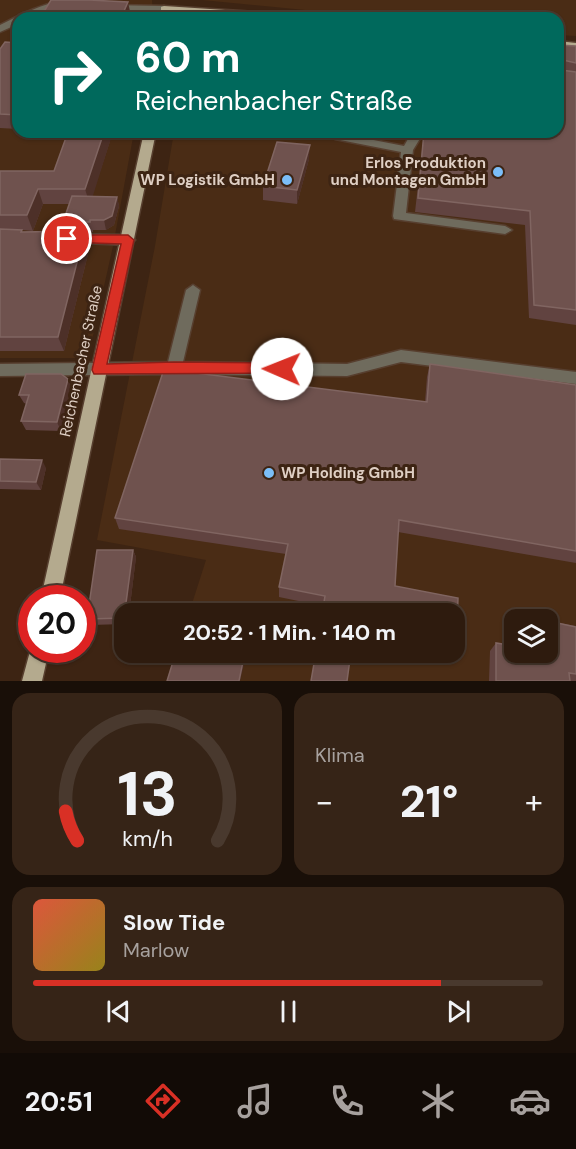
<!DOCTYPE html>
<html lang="de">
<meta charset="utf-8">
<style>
:root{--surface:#2e1b0e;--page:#362417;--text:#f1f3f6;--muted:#a7a19e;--line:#49392e;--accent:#d93025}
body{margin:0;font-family:"DM Sans",sans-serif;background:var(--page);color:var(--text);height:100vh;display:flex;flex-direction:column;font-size:22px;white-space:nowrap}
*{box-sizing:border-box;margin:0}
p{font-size:20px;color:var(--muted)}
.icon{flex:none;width:33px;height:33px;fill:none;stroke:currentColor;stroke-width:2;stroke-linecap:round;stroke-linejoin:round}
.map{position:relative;height:681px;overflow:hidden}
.details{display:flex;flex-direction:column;gap:12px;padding:12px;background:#190f08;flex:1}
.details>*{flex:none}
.top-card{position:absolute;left:12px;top:12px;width:552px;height:126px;border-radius:18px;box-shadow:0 2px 4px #0004,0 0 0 2px var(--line);background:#00695c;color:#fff;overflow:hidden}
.controls{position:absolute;left:504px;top:609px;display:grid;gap:12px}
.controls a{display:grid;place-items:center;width:54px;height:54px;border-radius:12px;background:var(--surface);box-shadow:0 2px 4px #0004,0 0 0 2px var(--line);font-size:30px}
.speed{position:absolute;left:18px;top:585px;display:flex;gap:12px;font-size:30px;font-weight:700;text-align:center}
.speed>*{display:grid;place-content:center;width:78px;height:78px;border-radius:50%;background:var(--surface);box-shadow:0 2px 4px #0004,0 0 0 2px var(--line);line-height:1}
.speed .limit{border:9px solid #d22;background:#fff;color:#111}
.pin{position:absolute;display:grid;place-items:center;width:51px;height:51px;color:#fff;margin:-26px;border:3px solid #fff;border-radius:50%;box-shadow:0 2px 6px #0007}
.me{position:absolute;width:66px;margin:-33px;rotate:271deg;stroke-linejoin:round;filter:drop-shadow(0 0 4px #0008)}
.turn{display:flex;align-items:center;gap:21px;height:126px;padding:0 24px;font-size:27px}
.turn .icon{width:78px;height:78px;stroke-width:2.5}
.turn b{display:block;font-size:42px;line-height:51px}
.big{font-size:45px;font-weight:700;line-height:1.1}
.details .card{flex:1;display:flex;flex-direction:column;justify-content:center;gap:9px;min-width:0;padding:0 21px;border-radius:18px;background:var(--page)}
.details .dial{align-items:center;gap:0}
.dial svg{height:156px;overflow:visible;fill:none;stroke:var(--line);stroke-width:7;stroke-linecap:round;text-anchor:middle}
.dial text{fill:var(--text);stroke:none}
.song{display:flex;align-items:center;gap:18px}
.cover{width:72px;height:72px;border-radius:9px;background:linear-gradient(135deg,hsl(10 70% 55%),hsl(50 70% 35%))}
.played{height:6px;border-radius:3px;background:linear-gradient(90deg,var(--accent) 80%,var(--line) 80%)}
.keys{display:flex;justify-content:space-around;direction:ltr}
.heat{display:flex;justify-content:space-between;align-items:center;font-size:33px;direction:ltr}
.details .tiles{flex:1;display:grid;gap:12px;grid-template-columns:1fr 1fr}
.card:last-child{grid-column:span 2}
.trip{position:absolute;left:114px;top:603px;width:351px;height:60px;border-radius:18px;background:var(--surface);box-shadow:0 2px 4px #0004,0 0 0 2px var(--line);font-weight:700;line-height:60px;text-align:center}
.menu{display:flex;height:96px;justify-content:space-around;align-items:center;background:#120b06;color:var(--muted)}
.menu .icon{width:42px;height:42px}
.menu .selected{color:var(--accent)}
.menu b{font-size:27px;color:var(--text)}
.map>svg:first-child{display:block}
</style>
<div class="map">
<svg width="576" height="681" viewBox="0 0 576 681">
<rect width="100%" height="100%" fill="#3d2413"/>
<path fill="#4a2c15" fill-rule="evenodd" d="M0 0H152L153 18H18V132H134L113 246 88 358H0Z
M202 0H576V36L558 35V18H387Z
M576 52V681H167L176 653 454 652V614L189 613 206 560 97 540 155 246 174 132H558ZM514 620H548V652H514Z"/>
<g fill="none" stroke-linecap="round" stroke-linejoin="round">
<defs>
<path id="minor" d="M66 0 71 3 69 5 49 8 30 18H18V24L0 32V25C22 14 41 4 66 0Z
M108 5 164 6 169 9 164 12 111 10 108 9Z
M329 132H341L343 134 404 146 412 132H424L413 150 406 213 505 226 512 230 505 234 394 219 393 216 401 152 335 139Z
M68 234 128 235 135 240 128 245 63 242 61 239Z
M193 285 200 290 183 362 347 364 401 350 576 372V384L401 362 347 376 174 374 0 376V364L168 362 186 290Z"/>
<path id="major" d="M164 6 303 15 308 18H259L161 11V7Z
M558 41 576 43V49L558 47Z
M144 132H156L60 598H41Z
M32 644V650H49L42 681H22Z"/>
</defs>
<use href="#minor" stroke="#573f2f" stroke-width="3"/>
<use href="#major" stroke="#573f2f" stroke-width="3"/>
<use href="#minor" fill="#6f6b5d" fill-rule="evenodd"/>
<use href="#major" fill="#b4aa8e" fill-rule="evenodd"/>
</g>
<path fill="#614340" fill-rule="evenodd" d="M18 43V129L0 128V49Z
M558 45 576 46V325L529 318 525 225 415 212 424 132H558Z
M110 141 92 196 117 197 119 206 114 225 106 230H93V232H85L90 246 64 351H0V171H54ZM43 204H69L63 222 66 231 22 232V230L33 231Z
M309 159 297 204 263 200V186Z
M430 364 576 385V563L398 532 395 586 458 598 456 651 451 659 415 652H454V614H322L323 606 279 597V587L286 554 119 529 115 518 164 369 425 402 427 377Z
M72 388 61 431 26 430 21 421 27 404 24 403 19 395Z
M0 459 46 468 41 490 0 489Z
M133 550 136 557 129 614H124V624L91 625 87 619Z
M514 615 576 626V681H489L490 651 496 643 507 645V624Z"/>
<path fill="#4d3028" d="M128 2 131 16 124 11Z
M104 132H113L90 205 85 189Z
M310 145 309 159 297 204V190Z
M38 189 43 204 33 231 27 215Z
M117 197 119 206 114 225 106 230 104 220Z
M85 231 90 246 64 351 58 337Z
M68 379 72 388 61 431 57 422Z
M42 460 46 468 41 490 36 482Z
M133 550 136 557 129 614H125Z
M245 652H247L240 681H239Z"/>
<path fill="#6f524e" stroke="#806561" stroke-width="1.5" d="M51 0H89L128 2 124 11 155 12 152 18H40Z
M5 42 18 43V115L0 114V49Z
M558 45 576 46V63L563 60 560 62 561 70 576 72V310L534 305 530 211 418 198 424 132H558Z
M68 132H104L85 189H38L27 215H0V171H54Z
M277 142 310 145 297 190 263 186Z
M72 196 117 197 112 216 104 220H90V222H63Z
M0 229 22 230 21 232 85 231 58 337H0Z
M430 364 576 385V551L399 520 395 586 458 598 456 651H454V614H322L325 596 279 587 288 544 115 518 164 369 427 402Z
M26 374H61L68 379 57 422 21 421 29 395H19Z
M0 459 42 460 36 482 0 481Z
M97 550H133L124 618 87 619Z
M514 615 538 620H514V652H548V621L576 627V674L569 673 570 681H496V643L514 646Z
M176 652H245L239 681H167Z
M316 652H351L347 681H311Z"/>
<path fill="#d93025" stroke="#8d1f18" stroke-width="1.5" d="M67 235H128L134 240 107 364 174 362 282 363 287 365 289 369 287 373 94 374 92 370 121 244 63 242V236Z"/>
<g fill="#7bbef8" stroke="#3d2413" stroke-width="2">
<circle cx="498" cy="172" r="6"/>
<circle cx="287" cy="180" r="6"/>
<circle cx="269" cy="473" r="6"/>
</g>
<g text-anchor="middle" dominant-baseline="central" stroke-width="6" stroke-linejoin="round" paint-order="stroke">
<g font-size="15" font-weight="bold" fill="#dfcfc4" stroke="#3d2413" text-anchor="end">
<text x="486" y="163">Erlos Produktion<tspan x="486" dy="17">und Montagen GmbH</tspan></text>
<text x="275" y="180">WP Logistik GmbH</text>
<text x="281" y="473" text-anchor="start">WP Holding GmbH</text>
</g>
<g font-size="15" fill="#dfcfc4" stroke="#3d2413">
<text transform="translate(81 361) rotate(-78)">Reichenbacher Straße</text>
</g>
</g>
</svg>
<div class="controls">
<a><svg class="icon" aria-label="layers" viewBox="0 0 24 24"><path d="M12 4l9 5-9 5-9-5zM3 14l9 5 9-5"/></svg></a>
</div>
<div class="speed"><div class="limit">20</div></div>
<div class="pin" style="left:67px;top:239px;background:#d93025"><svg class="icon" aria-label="arrive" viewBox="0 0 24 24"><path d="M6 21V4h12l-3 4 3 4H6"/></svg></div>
<svg class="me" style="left:282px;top:369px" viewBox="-20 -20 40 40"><circle r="19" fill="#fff"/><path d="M0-13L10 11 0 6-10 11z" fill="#d93025"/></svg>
<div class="trip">20:52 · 1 Min. · 140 m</div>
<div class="top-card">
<div class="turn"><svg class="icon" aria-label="right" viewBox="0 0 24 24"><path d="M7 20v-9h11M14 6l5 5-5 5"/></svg><div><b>60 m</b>Reichenbacher Straße</div></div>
</div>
</div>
<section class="details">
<div class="tiles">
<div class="card dial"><svg viewBox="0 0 100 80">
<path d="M14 69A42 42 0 1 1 86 69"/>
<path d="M14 69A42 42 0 0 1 8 54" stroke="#d93025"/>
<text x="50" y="56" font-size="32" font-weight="700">13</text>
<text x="50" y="72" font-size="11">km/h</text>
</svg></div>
<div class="card"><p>Klima</p>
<div class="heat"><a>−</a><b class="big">21°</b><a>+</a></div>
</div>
<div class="card">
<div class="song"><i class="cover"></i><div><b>Slow Tide</b><p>Marlow</p></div></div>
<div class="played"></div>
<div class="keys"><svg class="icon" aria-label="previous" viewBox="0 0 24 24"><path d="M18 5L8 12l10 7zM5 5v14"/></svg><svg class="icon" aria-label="pause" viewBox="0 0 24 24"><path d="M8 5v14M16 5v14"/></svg><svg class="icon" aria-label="next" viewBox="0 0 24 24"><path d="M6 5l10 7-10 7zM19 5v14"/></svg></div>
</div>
</div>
</section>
<nav class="menu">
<b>20:51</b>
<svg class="icon selected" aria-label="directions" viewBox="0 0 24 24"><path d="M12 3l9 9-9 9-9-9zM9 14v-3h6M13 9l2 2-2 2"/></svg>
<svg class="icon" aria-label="music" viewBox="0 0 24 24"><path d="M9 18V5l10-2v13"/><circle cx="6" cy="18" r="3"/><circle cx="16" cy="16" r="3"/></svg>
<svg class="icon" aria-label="phone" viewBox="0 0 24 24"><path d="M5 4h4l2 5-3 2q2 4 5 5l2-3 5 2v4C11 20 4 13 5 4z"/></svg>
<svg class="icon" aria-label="climate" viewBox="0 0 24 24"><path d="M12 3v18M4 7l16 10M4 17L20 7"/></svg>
<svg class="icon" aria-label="car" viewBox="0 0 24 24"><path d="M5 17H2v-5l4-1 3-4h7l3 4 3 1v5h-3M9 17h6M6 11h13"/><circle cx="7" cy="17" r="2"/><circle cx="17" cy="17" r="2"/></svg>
</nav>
